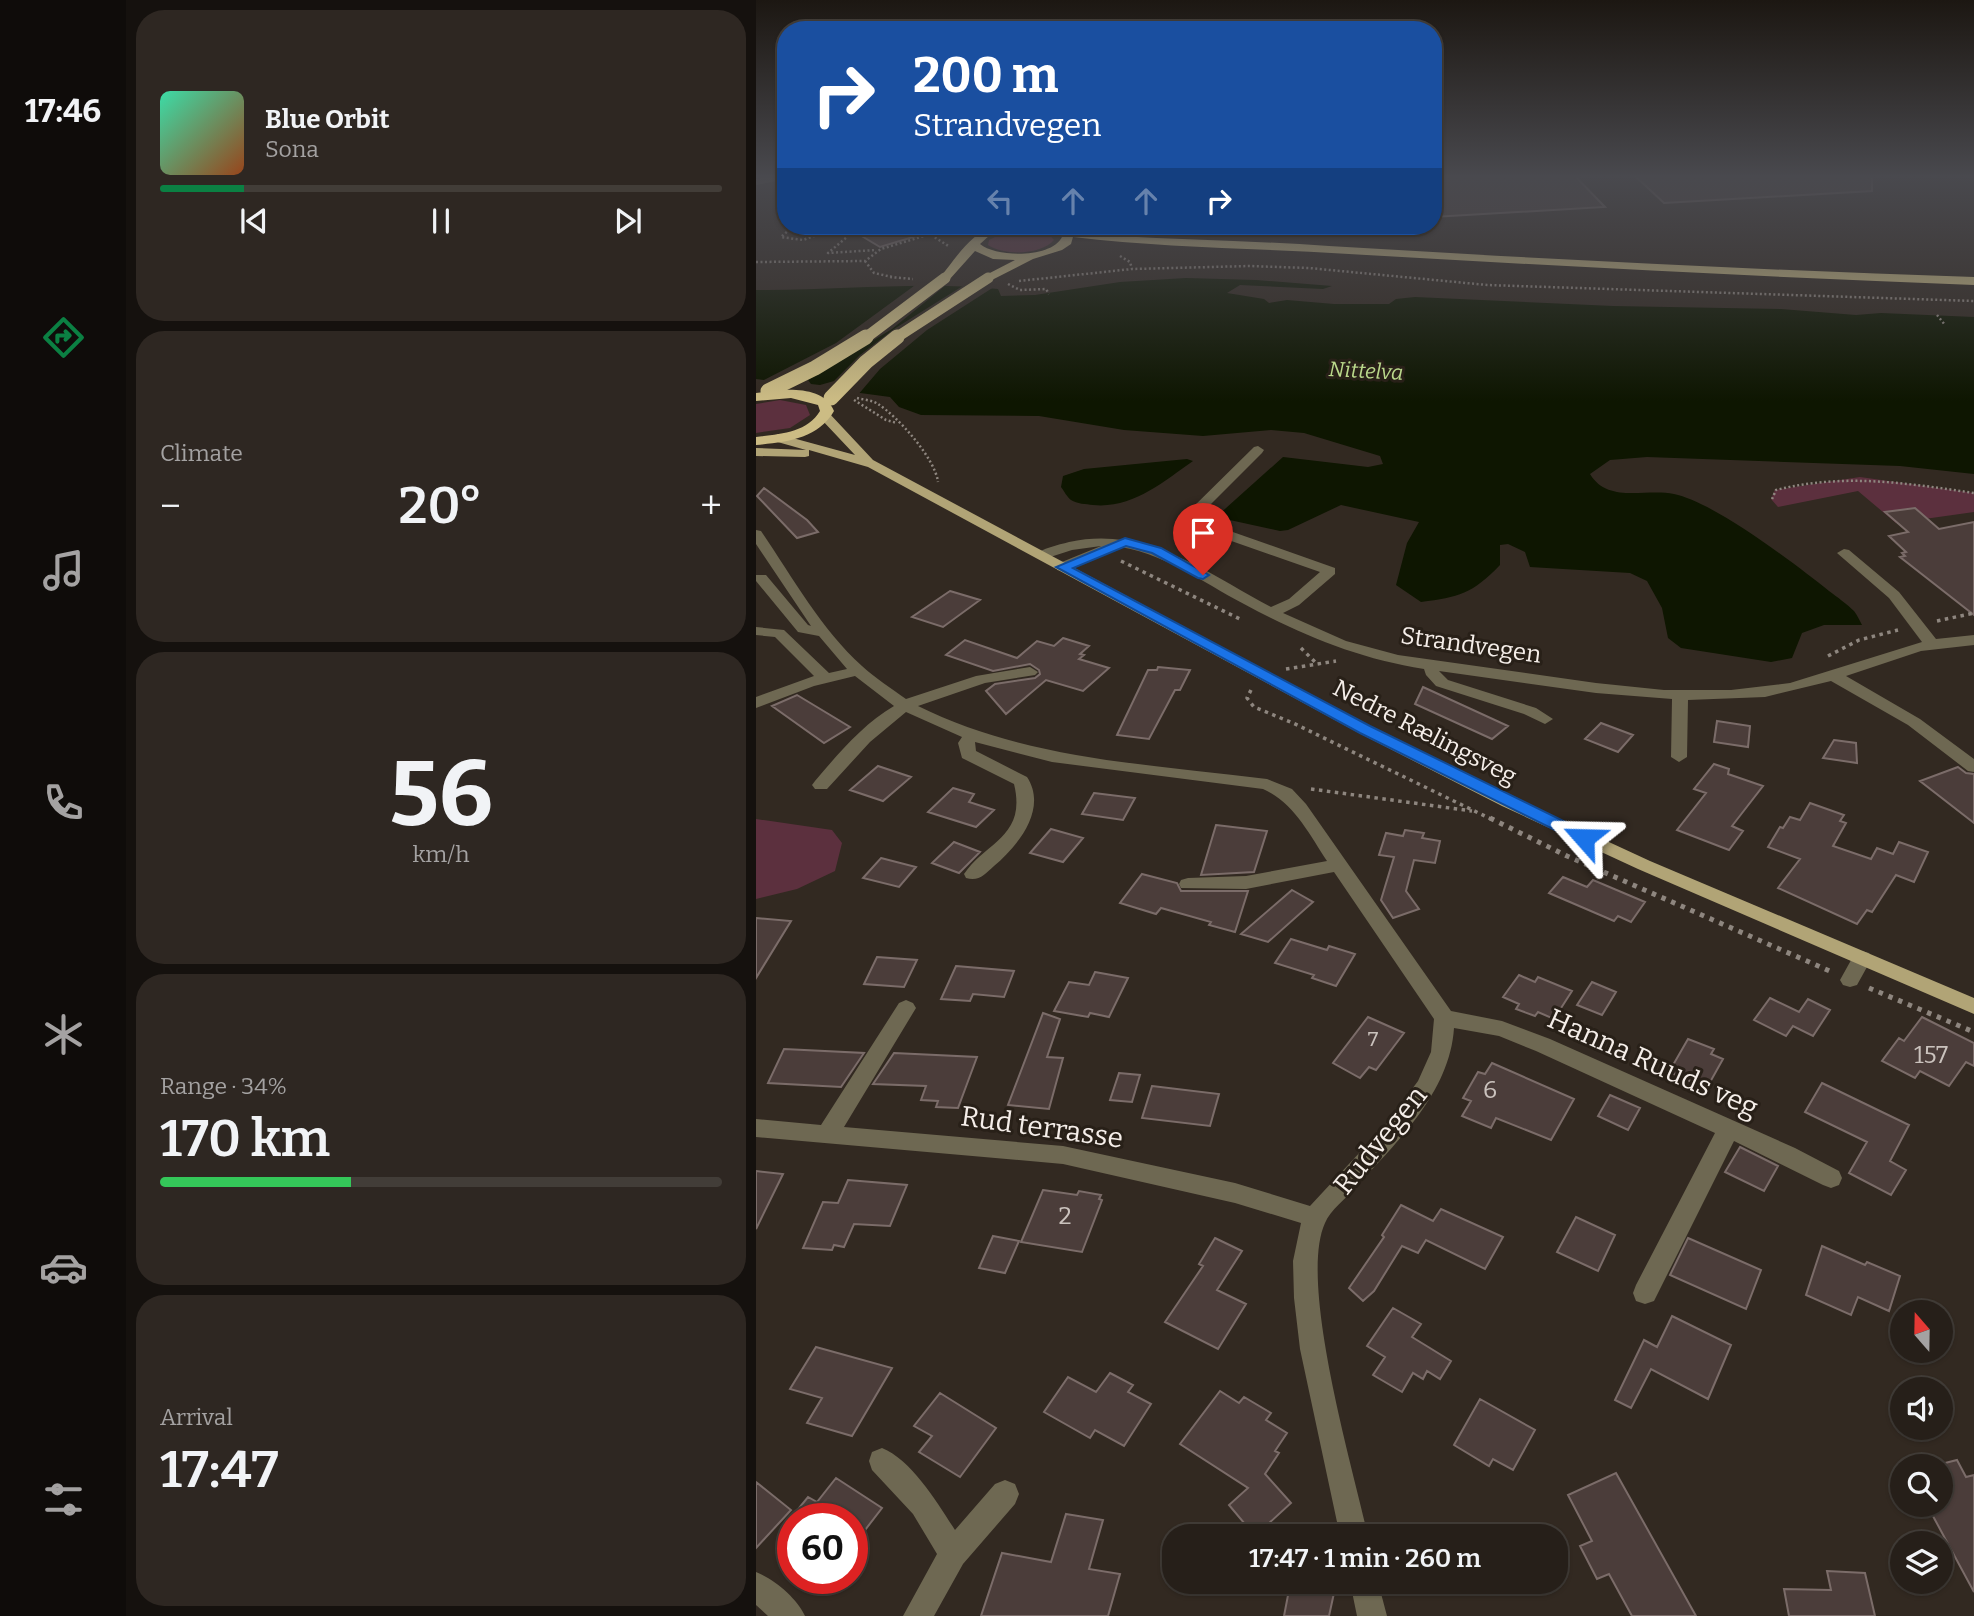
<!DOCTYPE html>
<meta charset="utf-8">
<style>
:root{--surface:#261f19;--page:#2e2722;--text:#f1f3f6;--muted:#a4a2a2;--line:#423d38;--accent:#0b8043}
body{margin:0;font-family:Bitter,serif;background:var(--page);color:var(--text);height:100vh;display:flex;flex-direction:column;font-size:26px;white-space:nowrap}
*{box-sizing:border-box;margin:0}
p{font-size:23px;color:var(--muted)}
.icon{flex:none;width:38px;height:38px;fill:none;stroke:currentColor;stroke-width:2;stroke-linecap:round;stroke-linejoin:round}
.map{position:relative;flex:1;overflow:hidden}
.panel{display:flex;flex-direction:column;gap:10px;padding:10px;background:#15110e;width:630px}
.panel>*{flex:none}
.guide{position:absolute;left:21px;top:21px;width:665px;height:214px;border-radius:28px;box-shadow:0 2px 5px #0004,0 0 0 2px var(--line);background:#1a4fa0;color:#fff;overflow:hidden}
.needle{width:46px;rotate:340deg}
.buttons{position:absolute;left:1134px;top:1300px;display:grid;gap:14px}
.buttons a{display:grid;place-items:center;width:63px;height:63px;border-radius:50%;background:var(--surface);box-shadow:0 2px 5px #0004,0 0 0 2px var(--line);font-size:35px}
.speed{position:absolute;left:21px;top:1503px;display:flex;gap:14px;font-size:35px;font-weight:700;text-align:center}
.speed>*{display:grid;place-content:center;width:91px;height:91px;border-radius:50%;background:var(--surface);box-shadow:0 2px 5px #0004,0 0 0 2px var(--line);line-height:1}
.speed .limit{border:10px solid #d22;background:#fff;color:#111}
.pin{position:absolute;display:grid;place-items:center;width:60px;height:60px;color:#fff;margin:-72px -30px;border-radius:50% 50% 50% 0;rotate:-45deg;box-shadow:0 0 7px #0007}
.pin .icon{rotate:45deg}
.me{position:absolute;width:77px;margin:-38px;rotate:295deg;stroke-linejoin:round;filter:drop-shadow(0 0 5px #0008)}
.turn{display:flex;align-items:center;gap:24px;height:147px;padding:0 21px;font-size:32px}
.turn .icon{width:91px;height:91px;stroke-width:2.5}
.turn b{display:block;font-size:49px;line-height:60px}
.lanes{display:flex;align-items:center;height:66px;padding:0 21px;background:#0003;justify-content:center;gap:35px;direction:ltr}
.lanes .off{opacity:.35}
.big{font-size:52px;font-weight:600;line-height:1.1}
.panel .widget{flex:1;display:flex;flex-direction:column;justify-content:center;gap:10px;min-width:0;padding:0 24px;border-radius:28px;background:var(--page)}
.panel .dial{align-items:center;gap:0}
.dial b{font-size:91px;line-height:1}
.song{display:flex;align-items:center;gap:21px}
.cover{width:84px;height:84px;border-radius:10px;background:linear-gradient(135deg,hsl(160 70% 55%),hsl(20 70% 35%))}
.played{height:7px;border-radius:4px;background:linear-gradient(90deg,var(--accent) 15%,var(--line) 15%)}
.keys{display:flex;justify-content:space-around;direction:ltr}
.heat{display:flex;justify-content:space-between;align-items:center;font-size:38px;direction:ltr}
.charge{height:10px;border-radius:5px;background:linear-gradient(90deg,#34c759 34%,var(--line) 0)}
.trip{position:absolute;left:406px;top:1524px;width:406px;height:70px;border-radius:28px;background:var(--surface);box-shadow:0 2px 5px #0004,0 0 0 2px var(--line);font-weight:600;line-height:70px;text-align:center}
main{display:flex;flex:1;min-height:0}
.dock{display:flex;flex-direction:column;width:126px;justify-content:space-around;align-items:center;background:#0f0c0a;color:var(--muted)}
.dock .icon{width:49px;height:49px}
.dock .selected{color:var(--accent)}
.dock b{font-size:32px;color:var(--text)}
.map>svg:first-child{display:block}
</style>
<main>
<nav class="dock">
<b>17:46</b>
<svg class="icon selected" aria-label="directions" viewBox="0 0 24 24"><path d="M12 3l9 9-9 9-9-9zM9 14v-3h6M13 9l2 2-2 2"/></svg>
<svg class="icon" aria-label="music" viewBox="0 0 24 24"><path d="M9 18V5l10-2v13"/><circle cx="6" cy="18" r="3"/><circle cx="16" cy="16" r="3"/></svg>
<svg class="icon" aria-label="phone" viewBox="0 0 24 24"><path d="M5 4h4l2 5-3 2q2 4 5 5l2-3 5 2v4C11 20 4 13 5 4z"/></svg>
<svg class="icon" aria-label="climate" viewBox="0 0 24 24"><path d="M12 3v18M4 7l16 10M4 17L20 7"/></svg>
<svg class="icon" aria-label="car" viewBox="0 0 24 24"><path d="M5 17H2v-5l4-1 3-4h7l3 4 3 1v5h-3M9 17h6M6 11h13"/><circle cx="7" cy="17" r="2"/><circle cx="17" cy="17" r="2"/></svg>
<svg class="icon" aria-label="filters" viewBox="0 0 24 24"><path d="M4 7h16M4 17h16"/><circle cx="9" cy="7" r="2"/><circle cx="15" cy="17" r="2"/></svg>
</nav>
<section class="panel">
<div class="widget">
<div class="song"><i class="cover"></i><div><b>Blue Orbit</b><p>Sona</p></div></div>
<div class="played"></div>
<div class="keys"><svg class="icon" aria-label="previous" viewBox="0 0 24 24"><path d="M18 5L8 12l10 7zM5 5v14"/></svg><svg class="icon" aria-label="pause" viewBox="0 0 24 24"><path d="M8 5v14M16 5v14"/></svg><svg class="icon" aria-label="next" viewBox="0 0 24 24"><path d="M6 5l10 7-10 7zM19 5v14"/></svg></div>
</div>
<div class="widget"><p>Climate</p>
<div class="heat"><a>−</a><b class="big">20°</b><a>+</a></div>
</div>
<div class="widget dial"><b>56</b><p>km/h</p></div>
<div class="widget"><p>Range · 34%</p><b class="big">170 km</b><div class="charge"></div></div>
<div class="widget"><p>Arrival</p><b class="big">17:47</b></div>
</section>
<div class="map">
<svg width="1218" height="1616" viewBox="0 0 1218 1616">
<rect width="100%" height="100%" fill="#322921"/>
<path fill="#5c303e" d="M270 230 291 232 298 240C285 255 249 256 232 245L233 240 247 233Z
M24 400 50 405 54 415 34 428 0 433V404Z
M1104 477 1218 493V512L1140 523 1102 491 1022 507 1015 499 1019 490Z
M0 819 76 830 86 843 79 871 41 889 0 899Z"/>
<path fill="#0e1601" d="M430 278 500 280 576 286 567 289 484 285 471 293 508 299 513 303 531 300 578 304H633L640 299 659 297 857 306 1025 309 1100 315 1125 313 1218 317V474L1144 466 891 457 854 460 834 474C852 504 889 488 918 494 958 502 1039 564 1073 591 1081 597 1091 604 1098 611 1101 615 1104 621 1106 625H1068L1046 633 1036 658 1015 662 925 648 912 638 906 608 891 581 874 573 774 567 769 552 752 544 744 545V565C716 594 703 597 665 602L640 585 651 543 663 522 585 505 532 530 524 531 460 517 527 457 612 467 627 464 624 456 548 433 515 430 447 436 368 430 283 416 165 415 143 407 134 397 0 379V290C81 291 162 281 242 289L245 296 279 295 364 282Z
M431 459 437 461C407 482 376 509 337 505 330 504 321 504 315 500 311 497 308 491 305 487L307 476 328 469Z"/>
<path fill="#322921" d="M195 281 136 329 52 380 55 384 64 385 78 381 104 355 138 329 213 282 241 285 171 330 124 369 101 396 2 383 80 343 162 283Z"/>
<path fill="#4b3d3a" stroke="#7b6c69" stroke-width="2" d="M677 175H818L849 207 677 217Z
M878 175H1116V191L908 203Z
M89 226H176L177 231 124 247Z
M8 488 51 520 62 532 41 538 1 496Z
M1159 508 1183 529 1218 522V615L1144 557 1149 556 1146 553 1150 552 1133 536 1152 532 1129 512Z
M194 591 224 600 187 627 156 617Z
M307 638 333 646 324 654 328 655 323 659 353 668 327 691 290 680 250 714 230 691 239 684 279 678 284 674 283 670 274 664 237 671 190 655 209 640 261 658 281 641 298 646Z
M402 667 434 670 424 690H419L393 739 361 735 392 670H401Z
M667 687 752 726 736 739 659 704Z
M41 695 94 727 68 743 16 706Z
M961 721 994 726 992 747 958 742Z
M845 723 877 735 862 752 829 739Z
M1078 740 1100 743 1101 763 1067 758Z
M958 764 973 769 972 774 1007 786 976 826 987 831 973 850 921 830 950 793 938 789Z
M122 766 155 777 127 801 94 790Z
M1202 767 1210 773 1218 774V823L1164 781Z
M197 788 218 794 213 802 238 810 220 827 172 812Z
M338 793 379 798 367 820 326 814Z
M1054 803 1088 815 1084 821 1090 823 1077 846 1115 859 1121 848 1137 854 1143 842 1172 852 1158 882 1140 875 1116 912 1111 910 1101 924 1022 888 1044 859 1012 847 1024 827 1027 828 1034 817 1044 820Z
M460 825 511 831 498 872 445 875Z
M295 829 327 838 307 862 274 853Z
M649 830 668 833 666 838 684 841 679 863 658 860 650 891 663 909 637 918 625 900 638 857 623 855 630 833 647 836Z
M198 842 224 852 203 873 176 863Z
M125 858 160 867 143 887 107 878Z
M386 874 421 883 425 891H492L479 932 453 925 455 922 405 908 400 914 364 903Z
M807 877 831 887 837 880 889 902 875 922 862 916 858 921 793 893Z
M536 890 557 902 512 942 485 934Z
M0 918 35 921 0 978Z
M535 939 571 950 573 946 599 954 580 986 556 978 558 975 519 963Z
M121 957 161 960 148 987 108 984Z
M200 966 258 971 248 997 217 994 214 1001 185 999Z
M339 972 372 978 353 1017 334 1013 332 1017 298 1011 313 982 333 985Z
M763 975 779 982 782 977 816 991 798 1019 782 1012 779 1016 760 1009 763 1004 747 997Z
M836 982 860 992 846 1015 821 1005Z
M1014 998 1043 1012 1052 999 1074 1010 1057 1036 1037 1026 1030 1036 998 1020Z
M287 1013 304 1019 291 1057 307 1058 293 1109 252 1105Z
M612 1017 648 1033 620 1070 613 1067 604 1078 577 1063Z
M1166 1017 1218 1043V1066L1210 1062 1193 1086 1164 1071 1159 1078 1126 1061 1143 1038 1148 1041Z
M932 1039 958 1049 955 1054 967 1059 953 1084 938 1078 936 1082 913 1072Z
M28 1049 108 1053 85 1087 12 1083Z
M138 1053 221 1057 202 1108 180 1107 182 1101 165 1100 170 1086 117 1084Z
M736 1063 818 1099 795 1140 740 1118 735 1128 706 1116 715 1101 707 1098 722 1072 729 1074Z
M363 1073 384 1075 376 1102 354 1100Z
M1066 1083 1153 1125 1134 1161 1150 1170 1135 1195 1093 1173 1111 1142 1049 1112Z
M396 1086 463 1094 454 1126 386 1118Z
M854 1095 884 1108 872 1130 842 1116Z
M984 1147 1022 1166 1008 1191 969 1172Z
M0 1171 27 1174 0 1229Z
M92 1180 151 1185 134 1226 98 1224 88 1247 78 1245 76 1250 47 1248 67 1202 82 1203Z
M287 1190 321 1195 323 1191 345 1195 343 1199 346 1200 326 1252 265 1242Z
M645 1205 677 1221 685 1209 747 1237 729 1269 670 1240 662 1253 646 1246 618 1291 607 1301 593 1288 628 1237 626 1235Z
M820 1217 859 1235 842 1271 801 1252Z
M237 1236 263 1241 249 1273 223 1268Z
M459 1238 486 1251 461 1290 490 1304 462 1349 409 1322 447 1266 443 1264Z
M932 1238 1005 1270 990 1309 914 1275Z
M1066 1246 1109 1265 1111 1262 1144 1276 1133 1311 1102 1297 1095 1315 1050 1295Z
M637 1308 665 1324 656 1337 695 1361 684 1379 671 1371 667 1379 657 1373 646 1392 617 1375 629 1357 611 1346Z
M916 1316 975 1345 952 1399 895 1369 875 1408 859 1400 888 1340 901 1347Z
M60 1347 136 1368 96 1436 51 1423 66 1398 34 1389Z
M354 1373 377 1385 372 1392 395 1404 368 1446 339 1430 334 1438 288 1412 312 1377 340 1392Z
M464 1391 483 1403 488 1397 515 1413 510 1420 531 1433 519 1451 523 1453 509 1474 535 1503 499 1536 473 1505 492 1488 424 1444Z
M184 1393 240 1428 204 1477 163 1452 176 1436 158 1426Z
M724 1399 779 1430 757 1470 737 1459 733 1466 698 1445Z
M1201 1460 1210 1477 1218 1475V1592L1171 1505H1185V1464Z
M860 1473 940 1616H876L853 1574 841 1579 824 1546 836 1541 812 1495Z
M80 1478 126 1508 96 1547V1519H34L52 1497 61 1502Z
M0 1482 35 1510 0 1548Z
M310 1514 347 1520 333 1569 364 1574 352 1616H225L246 1553 295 1562Z
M1071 1571 1109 1573 1119 1616H1033L1028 1589 1075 1590Z
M534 1585 578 1593 573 1616H528Z"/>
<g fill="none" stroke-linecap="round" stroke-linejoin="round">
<path stroke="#8e867f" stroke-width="2.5" stroke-dasharray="2 2.5" stroke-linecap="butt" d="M59 226 69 232 47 240 25 237 34 229Z
M73 226 91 237 72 253 120 250
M175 235 194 247
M364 256 374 262 376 269
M109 261 118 273 136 277
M0 262 109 261 125 249 201 226
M134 277 157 279
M263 281 376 269 493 266 553 268 731 285 1218 301
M252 284 264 290 290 289 293 294
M1181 315 1189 325
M101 398C108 400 116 400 122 404 142 417 179 458 182 482
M98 400 130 420 141 423
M1016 499 1020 490C1087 473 1151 483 1218 493"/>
<path stroke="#8e867f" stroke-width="3.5" stroke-dasharray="3.5 4.5" stroke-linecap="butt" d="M365 561 486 620
M1181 621 1218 613
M545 648 559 662
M1072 656 1103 640 1142 630
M530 669 580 661
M495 690 491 698 498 707 537 723 737 820
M555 789 716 811"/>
<path stroke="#8e867f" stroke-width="5" stroke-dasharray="4.5 6" stroke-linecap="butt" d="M734 818 811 856 1076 972
M1113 988 1218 1032"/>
<path fill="#6e6852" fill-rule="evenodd" d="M25 175H30V179L0 185V179Z
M218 226H226L228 237H222Z
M502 446 508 450 506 453 443 516 454 524 579 568V574L543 605 527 613 590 641 642 655 840 683 908 690H975L1034 683 1166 642 1133 598 1081 553 1088 549 1093 550 1143 592 1180 639 1218 635V645L1165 651 1090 676 1164 719 1218 759V772L1212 771 1152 725 1075 681 1009 697 932 700 931 757 923 762 915 757 916 699 840 693 683 671 692 680 780 708 797 719 789 724 768 714 680 686 670 675 668 669C603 659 545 635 488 604 446 582 405 551 357 546V551L306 571 301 570V564L345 546 316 550 285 560 278 556C286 548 302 545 313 542 390 525 451 573 515 607L533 599 564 572 444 530 428 516 498 447Z
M0 530 5 531C37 578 65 629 106 666 119 678 136 689 150 699L220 676 274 667 282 672 279 675 229 683 162 706C271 760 393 764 511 779L536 789 550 804 695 1011 746 1021 794 1039 1039 1148 1083 1171 1086 1178 1083 1185 1075 1188 1067 1185 978 1141 898 1301 889 1304 880 1301 877 1293 880 1285 959 1133 780 1051 743 1036 698 1028C694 1092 641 1142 600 1187 591 1198 574 1210 569 1223 542 1282 597 1468 612 1536H584L544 1349 538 1298 537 1261 545 1223 479 1203 307 1164 0 1137V1119L65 1125 143 1003 150 1000 157 1003 160 1008 88 1127 307 1146 479 1183 554 1206 631 1123 662 1081 675 1052 678 1019 578 872 490 889 425 888 423 884 425 880 432 878 490 876 571 861C553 834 538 803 507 789L296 762 219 742 220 751 271 777C292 809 262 846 238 866 229 874 223 882 210 878L208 874C229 842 271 837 258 784L206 758 202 743 206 737 150 712 114 742 71 789H59L56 785 59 781C82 754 107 724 138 706L99 676 58 686 0 708V697L58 676 19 637 0 635V627L28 630 73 673 91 669 63 636 42 632 0 581V575H10L52 625 55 626 0 544Z
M1106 951 1113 953 1116 958 1101 985 1094 987 1087 985 1084 980 1099 953Z
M126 1448C156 1460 182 1504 199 1530L239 1484 249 1480 259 1484 263 1494 259 1504 207 1564 178 1616H147L181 1554 157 1514 116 1470 113 1461 116 1452Z
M0 1572C18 1579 41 1598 49 1616H12L0 1605Z
M594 1582H622L631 1616H601Z"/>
<path fill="#b1a476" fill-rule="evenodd" d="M65 413H73L117 460 615 727 758 798 894 861 1218 998V1014L882 869 746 806 603 733 112 467 53 450V456L49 457 0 456V448L50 450 18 441 16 438 22 434 99 455 65 419Z"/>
<path fill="#ccbc84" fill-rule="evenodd" d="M240 226H267L234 235 224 244C241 258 296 258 306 237L279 226C306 225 333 234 362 236 432 240 503 241 573 246 788 259 1003 270 1218 277V285C1009 277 801 266 593 254 501 248 408 248 317 237L315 244 306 250 277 259 232 282 228 280V276L259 260 237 259 219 251 193 280H185V276C201 257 215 232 240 226Z
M26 390C45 389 70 391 78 411 62 439 30 442 0 445V437C23 434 51 433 64 411L62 405 35 398 0 401V393Z"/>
<path stroke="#ccbc84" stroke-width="11" d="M108 339 189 278
M138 339 232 278"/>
<path stroke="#ccbc84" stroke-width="15" d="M12 391 59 368 110 337
M75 398 110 362 141 337"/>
</g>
<linearGradient id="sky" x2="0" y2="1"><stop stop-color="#1c1712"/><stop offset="0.44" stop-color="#49494e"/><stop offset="1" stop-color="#49494e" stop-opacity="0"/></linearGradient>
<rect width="1218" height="401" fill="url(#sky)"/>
<path fill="#1a73e8" stroke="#114b97" stroke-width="2" d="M369 538 405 548 453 575 447 579 442 578 396 553 370 546 317 568 614 726 834 834 837 838 834 842H823L604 733 300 567Z"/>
<g text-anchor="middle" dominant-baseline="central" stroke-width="6" stroke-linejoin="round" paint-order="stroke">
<g font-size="21" font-style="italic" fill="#bad88b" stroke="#282018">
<text transform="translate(610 371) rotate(3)">Nittelva</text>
</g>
<g font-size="21" fill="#cac2bd">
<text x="617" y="1039">7</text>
</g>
<g font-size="24" fill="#f5eee9" stroke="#282018">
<text transform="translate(715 645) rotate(8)">Strandvegen</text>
<text transform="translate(669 732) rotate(27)">Nedre Rælingsveg</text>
</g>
<g font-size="24" fill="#cac2bd">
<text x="1175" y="1055">157</text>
<text x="734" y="1090">6</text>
<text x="309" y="1216">2</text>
</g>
<g font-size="28" fill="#f5eee9" stroke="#282018">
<text transform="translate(897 1063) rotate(24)">Hanna Ruuds veg</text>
<text transform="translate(286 1127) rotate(8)">Rud terrasse</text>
<text transform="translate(624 1140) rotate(-51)">Rudvegen</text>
</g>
</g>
</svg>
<div class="buttons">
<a><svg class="needle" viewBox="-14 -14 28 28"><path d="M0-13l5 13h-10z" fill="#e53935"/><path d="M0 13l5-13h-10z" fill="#a4a2a2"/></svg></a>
<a><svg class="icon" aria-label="sound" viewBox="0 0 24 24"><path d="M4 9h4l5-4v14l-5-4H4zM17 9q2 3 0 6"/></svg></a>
<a><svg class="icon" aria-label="search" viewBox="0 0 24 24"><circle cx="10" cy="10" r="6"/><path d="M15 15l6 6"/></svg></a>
<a><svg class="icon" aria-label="layers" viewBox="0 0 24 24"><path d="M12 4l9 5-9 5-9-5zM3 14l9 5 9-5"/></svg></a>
</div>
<div class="speed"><div class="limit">60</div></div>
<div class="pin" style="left:447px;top:575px;background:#d93025"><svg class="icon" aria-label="arrive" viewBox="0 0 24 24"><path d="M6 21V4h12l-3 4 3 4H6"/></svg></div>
<svg class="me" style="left:828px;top:838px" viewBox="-20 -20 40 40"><path d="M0-17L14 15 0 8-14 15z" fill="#1a73e8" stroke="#fff" stroke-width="4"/></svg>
<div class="trip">17:47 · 1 min · 260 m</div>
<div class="guide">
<div class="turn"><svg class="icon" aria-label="right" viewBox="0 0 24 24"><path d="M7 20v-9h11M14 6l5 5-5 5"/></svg><div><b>200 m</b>Strandvegen</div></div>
<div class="lanes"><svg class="icon off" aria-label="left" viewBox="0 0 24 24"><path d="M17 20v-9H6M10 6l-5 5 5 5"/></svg><svg class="icon off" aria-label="ahead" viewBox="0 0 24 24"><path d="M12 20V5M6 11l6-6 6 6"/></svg><svg class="icon off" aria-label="ahead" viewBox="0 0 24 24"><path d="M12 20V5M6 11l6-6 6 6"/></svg><svg class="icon" aria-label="right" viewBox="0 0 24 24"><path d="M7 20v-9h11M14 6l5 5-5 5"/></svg></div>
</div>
</div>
</main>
